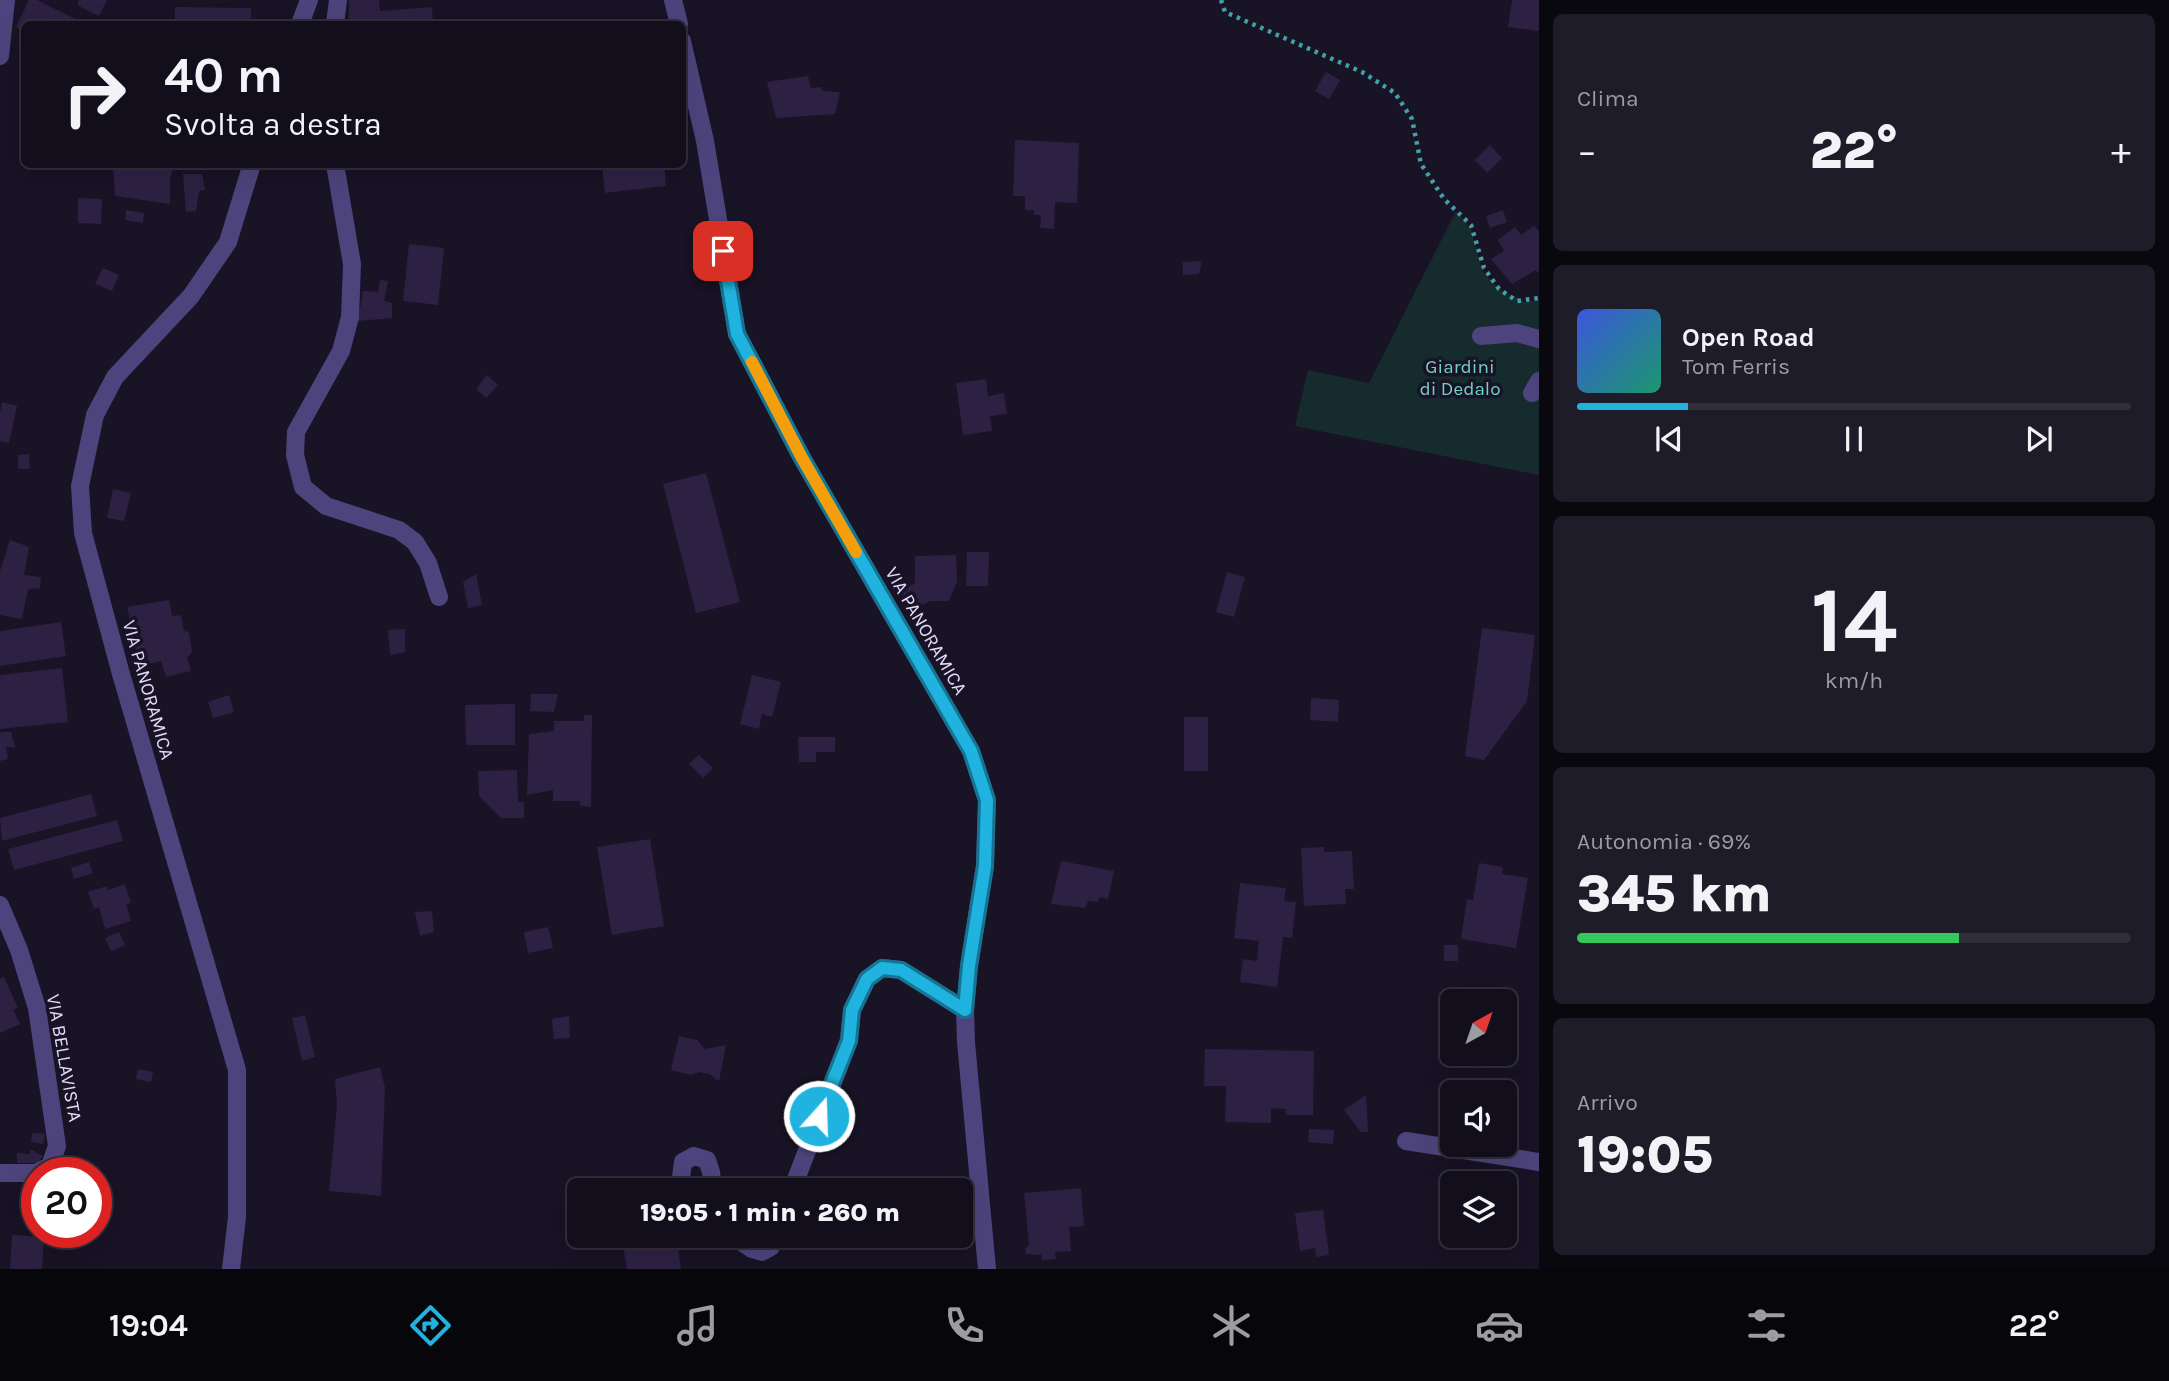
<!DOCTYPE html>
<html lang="it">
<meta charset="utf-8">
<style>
:root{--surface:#120e1c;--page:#1f1c29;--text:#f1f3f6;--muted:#9c9ca3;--line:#312e3b;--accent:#21b3e0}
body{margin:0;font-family:Karla,sans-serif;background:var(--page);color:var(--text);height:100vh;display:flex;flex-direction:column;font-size:26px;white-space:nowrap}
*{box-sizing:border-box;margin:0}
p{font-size:23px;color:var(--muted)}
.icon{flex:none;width:38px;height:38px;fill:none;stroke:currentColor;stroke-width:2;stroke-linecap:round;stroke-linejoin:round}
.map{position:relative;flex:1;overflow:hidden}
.side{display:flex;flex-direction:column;gap:14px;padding:14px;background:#0a080f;width:630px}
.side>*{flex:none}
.guide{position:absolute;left:21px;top:21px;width:665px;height:147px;border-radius:10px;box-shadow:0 7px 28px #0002,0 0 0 2px var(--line);background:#120e1c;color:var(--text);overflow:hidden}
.needle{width:46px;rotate:40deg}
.fabs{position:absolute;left:1440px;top:989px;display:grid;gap:14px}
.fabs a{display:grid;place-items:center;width:77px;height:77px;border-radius:10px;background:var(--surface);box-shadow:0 7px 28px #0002,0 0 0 2px var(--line);font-size:35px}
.speed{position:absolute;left:21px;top:1157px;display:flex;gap:14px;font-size:35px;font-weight:700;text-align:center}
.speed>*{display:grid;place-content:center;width:91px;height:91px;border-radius:50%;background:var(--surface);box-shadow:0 7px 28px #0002,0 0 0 2px var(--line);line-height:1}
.speed .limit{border:10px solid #d22;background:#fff;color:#111}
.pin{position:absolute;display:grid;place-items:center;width:60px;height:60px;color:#fff;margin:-30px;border-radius:14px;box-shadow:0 4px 10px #0006}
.me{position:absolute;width:77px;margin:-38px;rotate:20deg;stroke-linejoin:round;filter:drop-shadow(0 0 5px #0008)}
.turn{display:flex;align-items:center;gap:24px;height:147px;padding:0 28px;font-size:32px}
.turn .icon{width:91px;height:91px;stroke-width:2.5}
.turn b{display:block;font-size:49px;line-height:60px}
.big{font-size:52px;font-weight:800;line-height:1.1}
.side .widget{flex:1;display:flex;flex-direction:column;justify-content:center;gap:10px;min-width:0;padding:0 24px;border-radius:10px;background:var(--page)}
.side .dial{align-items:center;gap:0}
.dial b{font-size:91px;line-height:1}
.song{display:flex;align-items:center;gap:21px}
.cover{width:84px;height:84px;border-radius:10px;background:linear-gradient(135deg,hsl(230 70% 55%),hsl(160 70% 35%))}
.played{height:7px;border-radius:4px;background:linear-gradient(90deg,var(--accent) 20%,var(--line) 20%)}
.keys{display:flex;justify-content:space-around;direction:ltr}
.heat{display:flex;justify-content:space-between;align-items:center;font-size:38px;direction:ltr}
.charge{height:10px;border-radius:5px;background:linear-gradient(90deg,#34c759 69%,var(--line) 0)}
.trip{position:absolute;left:567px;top:1178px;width:406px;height:70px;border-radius:10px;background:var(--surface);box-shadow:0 7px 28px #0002,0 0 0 2px var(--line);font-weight:800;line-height:70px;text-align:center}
.tabs{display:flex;height:112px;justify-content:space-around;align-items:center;background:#07060b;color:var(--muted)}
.tabs .icon{width:49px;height:49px}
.tabs .current{color:var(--accent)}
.tabs b{font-size:32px;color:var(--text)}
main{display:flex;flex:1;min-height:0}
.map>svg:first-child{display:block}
</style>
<main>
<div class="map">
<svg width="1539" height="1269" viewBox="0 0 1539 1269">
<rect width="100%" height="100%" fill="#181325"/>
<path fill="#162b2e" d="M1456 211 1471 229 1482 271 1498 288 1525 302 1539 300V475L1295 426 1308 370 1369 383Z"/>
<path fill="#2d2143" d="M29 0H37L85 24H24V31L16 27Z
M79 0H107L99 16 77 5Z
M349 0H379L380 11 432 7 433 24H380V21L349 24Z
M1512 0H1539V31L1508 27Z
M175 7 251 8V24H175Z
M1326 72 1340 80 1329 99 1315 91Z
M808 76 811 88 821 87 823 91 840 92 835 114 776 118 767 82Z
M1015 140 1079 143 1077 203 1055 202 1054 229 1040 228 1041 215H1034V210H1025V196H1013Z
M1490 145 1502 158 1487 173 1475 160Z
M92 164H174L170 180V204L115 196 113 167 93 169Z
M615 164H664L666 186 605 193 602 166Z
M183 174H202L205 190 199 191 196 211 186 212Z
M78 198 102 199 101 224 78 223Z
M126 210 144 213 143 223 125 220Z
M1503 210 1507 222 1490 228 1486 216Z
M1534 226 1539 231V274L1536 270 1512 284 1491 259 1504 251 1498 240 1515 227 1521 235Z
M409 244 444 248 438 305 403 301Z
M1202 261 1199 274 1183 275V262Z
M103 268 119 275 112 291 95 284Z
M380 280 388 281 384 301 392 303V318L358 321 363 291 378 292Z
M487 375 498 385 486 398 476 389Z
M986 379 988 396 1004 393 1007 414 990 416 992 431 963 435 956 383Z
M2 402 17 406 9 443 0 441V413Z
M29 454 30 469H18V455Z
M706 473 740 602 696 613 663 484Z
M113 489 131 493 124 521 107 518Z
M10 540 29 547 24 575 41 577 40 588 28 589 22 619 0 615V571Z
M967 552H989L988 586H966Z
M956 555 957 581 949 601H930L908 613 897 593 915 583V556Z
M1227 572 1245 577 1234 617 1216 612Z
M476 574 482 605 468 608 463 582Z
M169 600 172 616 181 615 184 631 189 632 192 652 187 658 191 671 166 677 161 661 149 664 148 659 139 662 127 607Z
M61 622 66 656 0 666V631Z
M1482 628 1535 635 1527 701 1484 760 1465 756Z
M405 629V652L390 655 388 630Z
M62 668 68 722 0 729V675Z
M752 675 781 682 772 717 762 714 759 729 740 724Z
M531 694H558L554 712 530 711Z
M229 695 234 712 213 718 208 702Z
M1311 698 1339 700 1338 722 1310 720Z
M515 704V745H466L465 705Z
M584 715H592L591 807 580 806V801H553V790L527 795 529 734 554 731V721H584Z
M1184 717H1208V771H1184Z
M0 732H11L15 747H6L8 759 0 761Z
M798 737H835V752H816V762H799Z
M699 755 713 768 703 778 689 764Z
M517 770 518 802H524V818H501L479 796 478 771Z
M91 794 97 816 2 841 0 818Z
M117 820 123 841 14 870 8 849Z
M650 839 664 926 612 935 597 847Z
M1324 847V852L1352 851 1354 889H1345L1346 904 1304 906 1301 848Z
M1061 861 1114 871 1108 899 1100 897 1097 902 1088 901 1085 908 1051 904Z
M89 862 93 873 74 879 71 868Z
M1479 863 1503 867 1502 874 1528 878 1516 948 1461 939 1467 899 1473 900Z
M1240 883 1286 888 1284 901 1296 902 1292 938 1283 937 1277 987 1240 982 1243 959 1257 961 1259 941 1234 938Z
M125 884 131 903 126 904 131 921 105 929 99 907 94 909 88 892 107 886 108 890Z
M432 911 434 932 420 936 415 912Z
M548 927 553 948 528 953 524 932Z
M119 932 125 945 111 951 105 938Z
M1444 945H1458V961H1444Z
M4 977 18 1008 13 1010 20 1024 0 1033V979Z
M305 1015 315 1057 302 1061 292 1018Z
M569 1016 570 1038 554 1039 552 1019Z
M679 1036 697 1040 705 1049 726 1045 719 1081 709 1074 699 1072 691 1075 671 1070Z
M1205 1049 1314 1051 1313 1115H1286V1109L1271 1108V1123L1225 1122 1226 1086H1204Z
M380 1067 385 1088 381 1196 329 1191 337 1105 335 1079Z
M138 1069 153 1072 151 1082 136 1079Z
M1366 1095 1368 1132H1361L1344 1110Z
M1309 1129 1334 1130 1333 1144 1308 1142Z
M32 1133 45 1134 43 1144 31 1142Z
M30 1149 43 1156 38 1163H17V1153L30 1154Z
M1081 1188 1084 1226 1069 1227 1071 1251 1055 1252 1056 1259 1042 1260V1255L1026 1254 1025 1248 1029 1245 1024 1193Z
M1323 1210 1329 1255 1316 1257 1315 1248 1300 1251 1295 1213Z
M12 1235 44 1237 42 1269H10Z
M677 1240 681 1269H627L623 1246Z"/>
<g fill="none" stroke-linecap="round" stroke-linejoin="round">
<path stroke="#40a1a9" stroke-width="4.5" stroke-dasharray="3.5 5" stroke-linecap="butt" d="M1221 0 1225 12 1362 72 1395 93 1412 119 1421 164 1444 199 1471 225 1484 268 1499 289 1517 301 1539 298"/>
<path stroke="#4e447d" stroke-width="18" d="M673 0 679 24
M300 24 309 0
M335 24 338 0
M682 41 705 141 737 334 802 458 971 751 987 800 985 866 969 966 965 1010 966 1042 987 1269
M0 56 6 0
M335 164 352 264 350 317 341 351 296 432 295 455 303 487 326 506 399 530 415 542 428 563 439 597
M1481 336 1517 333 1539 339
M1532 393 1539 381
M0 905 19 950 37 1008 57 1146 50 1166 36 1173H0
M1406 1141 1539 1162
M680 1185 683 1162 694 1156 707 1160 711 1172 713 1190
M792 1190 849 1040 852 1010 867 979 882 968 901 970 965 1010
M733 1236 752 1249 762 1252 771 1247 775 1236
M231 1269 237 1217V1070L121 674 83 533 80 486 95 415 115 377 191 296 228 242 252 164"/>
</g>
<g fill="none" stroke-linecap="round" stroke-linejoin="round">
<defs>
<path id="route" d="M723 251 737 334 802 458 971 751 987 800 985 866 969 966 965 1010 901 970 882 968 867 979 852 1010 849 1041 819 1116"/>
</defs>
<use href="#route" stroke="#157492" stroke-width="18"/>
<use href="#route" stroke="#21b3e0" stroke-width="12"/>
<path stroke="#f59e0b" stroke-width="12" d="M752 362 802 458 856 552"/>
</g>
<g text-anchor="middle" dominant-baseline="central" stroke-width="7" stroke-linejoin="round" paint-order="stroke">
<g font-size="19" fill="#70d1c6" stroke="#181325">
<text x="1460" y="367">Giardini<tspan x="1460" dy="22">di Dedalo</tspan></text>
</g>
<g font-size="19" fill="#e3dbfa" stroke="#181325">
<text transform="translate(926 631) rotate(60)">VIA PANORAMICA</text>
<text transform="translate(148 690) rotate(74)">VIA PANORAMICA</text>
<text transform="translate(64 1058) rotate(80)">VIA BELLAVISTA</text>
</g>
</g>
</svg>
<div class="fabs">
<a><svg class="needle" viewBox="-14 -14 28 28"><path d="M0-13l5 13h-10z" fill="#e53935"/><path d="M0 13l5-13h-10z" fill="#9c9ca3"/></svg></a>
<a><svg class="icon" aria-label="sound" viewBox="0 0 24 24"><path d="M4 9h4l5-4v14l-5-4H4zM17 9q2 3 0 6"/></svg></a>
<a><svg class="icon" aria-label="layers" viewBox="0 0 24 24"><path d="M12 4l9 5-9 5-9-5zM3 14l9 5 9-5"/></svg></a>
</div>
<div class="speed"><div class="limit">20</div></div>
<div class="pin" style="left:723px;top:251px;background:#d93025"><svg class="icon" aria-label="arrive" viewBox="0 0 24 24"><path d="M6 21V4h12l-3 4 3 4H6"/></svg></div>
<svg class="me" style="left:819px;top:1116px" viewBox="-20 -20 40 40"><circle r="17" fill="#21b3e0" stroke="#fff" stroke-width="3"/><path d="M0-11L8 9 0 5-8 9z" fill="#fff"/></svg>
<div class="trip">19:05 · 1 min · 260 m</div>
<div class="guide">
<div class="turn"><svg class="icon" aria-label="right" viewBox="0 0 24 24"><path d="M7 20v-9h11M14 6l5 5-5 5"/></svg><div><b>40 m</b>Svolta a destra</div></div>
</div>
</div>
<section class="side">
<div class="widget"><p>Clima</p>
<div class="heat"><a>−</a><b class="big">22°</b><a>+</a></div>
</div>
<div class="widget">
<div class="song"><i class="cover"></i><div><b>Open Road</b><p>Tom Ferris</p></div></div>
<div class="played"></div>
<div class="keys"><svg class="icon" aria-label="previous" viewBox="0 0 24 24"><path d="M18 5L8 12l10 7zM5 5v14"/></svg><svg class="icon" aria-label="pause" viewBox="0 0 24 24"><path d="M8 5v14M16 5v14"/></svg><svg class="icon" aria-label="next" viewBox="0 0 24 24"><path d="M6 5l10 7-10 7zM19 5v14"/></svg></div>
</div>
<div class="widget dial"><b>14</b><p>km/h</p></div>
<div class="widget"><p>Autonomia · 69%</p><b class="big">345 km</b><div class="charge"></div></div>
<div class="widget"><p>Arrivo</p><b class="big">19:05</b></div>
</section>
</main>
<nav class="tabs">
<b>19:04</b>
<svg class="icon current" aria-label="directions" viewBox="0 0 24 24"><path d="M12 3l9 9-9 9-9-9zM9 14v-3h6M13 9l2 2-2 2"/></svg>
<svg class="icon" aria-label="music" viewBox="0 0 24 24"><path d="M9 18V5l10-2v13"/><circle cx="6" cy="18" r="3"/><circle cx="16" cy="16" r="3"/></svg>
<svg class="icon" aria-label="phone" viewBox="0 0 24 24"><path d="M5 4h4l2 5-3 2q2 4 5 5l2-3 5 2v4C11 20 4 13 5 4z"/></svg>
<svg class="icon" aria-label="climate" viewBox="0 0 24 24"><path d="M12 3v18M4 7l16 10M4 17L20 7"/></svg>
<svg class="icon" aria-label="car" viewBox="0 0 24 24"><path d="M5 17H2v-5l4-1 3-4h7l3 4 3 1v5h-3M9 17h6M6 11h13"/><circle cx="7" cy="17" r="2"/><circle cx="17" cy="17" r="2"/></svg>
<svg class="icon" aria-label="filters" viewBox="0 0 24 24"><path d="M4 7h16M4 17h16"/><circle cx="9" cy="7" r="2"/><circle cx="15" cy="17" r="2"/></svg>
<b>22°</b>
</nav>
